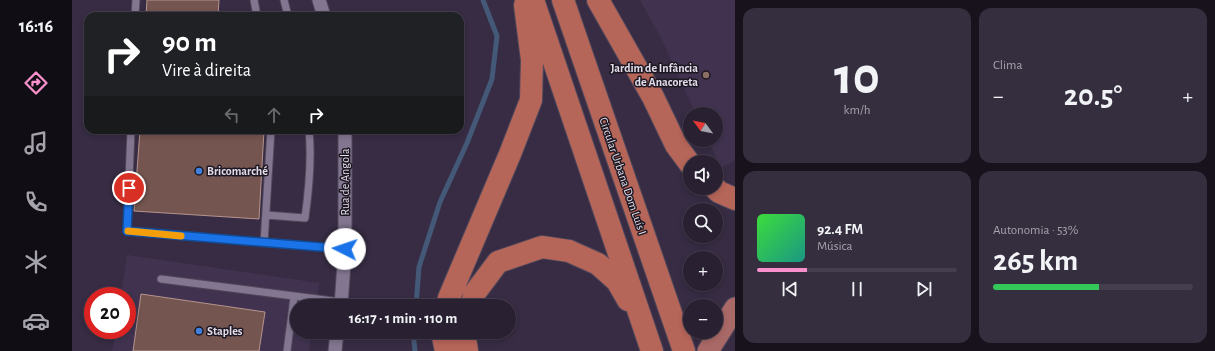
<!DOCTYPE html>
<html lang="pt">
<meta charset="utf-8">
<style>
:root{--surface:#292132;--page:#352e3e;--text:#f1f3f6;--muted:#a5a3ac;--line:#453e4d;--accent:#f890cb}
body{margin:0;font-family:"Alegreya Sans",sans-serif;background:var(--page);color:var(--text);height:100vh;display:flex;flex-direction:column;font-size:15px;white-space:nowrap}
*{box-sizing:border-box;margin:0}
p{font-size:13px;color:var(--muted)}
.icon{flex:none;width:22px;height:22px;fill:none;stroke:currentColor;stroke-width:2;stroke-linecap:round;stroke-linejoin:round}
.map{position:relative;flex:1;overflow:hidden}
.drawer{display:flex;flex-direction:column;gap:8px;padding:8px;background:#17121c;width:480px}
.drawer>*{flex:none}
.guide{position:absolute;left:12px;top:12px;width:380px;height:122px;border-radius:12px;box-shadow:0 2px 6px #0003,0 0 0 1px var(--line);background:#202124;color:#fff;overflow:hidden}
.needle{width:26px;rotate:302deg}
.controls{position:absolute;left:611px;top:107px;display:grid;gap:8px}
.controls a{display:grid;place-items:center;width:40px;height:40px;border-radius:50%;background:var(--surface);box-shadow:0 2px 6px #0003,0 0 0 1px var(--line);font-size:20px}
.speed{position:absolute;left:12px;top:287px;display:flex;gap:8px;font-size:20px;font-weight:700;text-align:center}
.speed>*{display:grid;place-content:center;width:52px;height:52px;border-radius:50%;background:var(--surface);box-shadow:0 2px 6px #0003,0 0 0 1px var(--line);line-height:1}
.speed .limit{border:6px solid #d22;background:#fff;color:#111}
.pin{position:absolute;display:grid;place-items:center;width:34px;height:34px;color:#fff;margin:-17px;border:2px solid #fff;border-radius:50%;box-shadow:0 1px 4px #0007}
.me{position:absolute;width:44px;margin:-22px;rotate:274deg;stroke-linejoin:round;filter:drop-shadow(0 0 3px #0008)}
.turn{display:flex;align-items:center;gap:14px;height:84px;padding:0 12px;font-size:18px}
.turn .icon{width:52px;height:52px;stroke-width:2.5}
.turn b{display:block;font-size:28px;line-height:34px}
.lanes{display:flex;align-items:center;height:38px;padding:0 12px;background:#0003;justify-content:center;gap:20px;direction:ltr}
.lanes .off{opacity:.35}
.big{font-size:30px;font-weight:700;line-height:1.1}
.drawer .widget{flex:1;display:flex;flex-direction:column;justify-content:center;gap:6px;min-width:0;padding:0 14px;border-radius:12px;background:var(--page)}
.drawer .dial{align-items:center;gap:0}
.dial b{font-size:52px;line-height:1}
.song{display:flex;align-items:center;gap:12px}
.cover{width:48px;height:48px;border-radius:6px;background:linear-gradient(135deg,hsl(120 70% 55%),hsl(170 70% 35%))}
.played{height:4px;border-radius:2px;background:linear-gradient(90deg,var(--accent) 25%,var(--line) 25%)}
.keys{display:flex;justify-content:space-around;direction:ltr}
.heat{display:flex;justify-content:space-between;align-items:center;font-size:22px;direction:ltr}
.charge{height:6px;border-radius:3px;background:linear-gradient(90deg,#34c759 53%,var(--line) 0)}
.drawer .tiles{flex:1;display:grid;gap:8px;grid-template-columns:repeat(2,1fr)}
.trip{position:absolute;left:218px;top:299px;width:226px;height:40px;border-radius:20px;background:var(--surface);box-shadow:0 2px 6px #0003,0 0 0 1px var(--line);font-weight:700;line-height:40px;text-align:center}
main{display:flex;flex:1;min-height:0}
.tab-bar{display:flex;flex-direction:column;width:72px;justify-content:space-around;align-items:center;background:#100d14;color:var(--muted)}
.tab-bar .icon{width:28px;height:28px}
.tab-bar .current{color:var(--accent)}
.tab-bar b{font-size:18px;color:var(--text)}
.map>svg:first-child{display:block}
</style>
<main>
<nav class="tab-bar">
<b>16:16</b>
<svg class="icon current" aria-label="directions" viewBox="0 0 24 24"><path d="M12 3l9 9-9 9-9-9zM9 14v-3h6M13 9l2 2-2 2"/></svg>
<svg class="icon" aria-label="music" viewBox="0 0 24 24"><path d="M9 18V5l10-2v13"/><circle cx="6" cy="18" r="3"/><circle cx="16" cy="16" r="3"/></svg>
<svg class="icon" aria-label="phone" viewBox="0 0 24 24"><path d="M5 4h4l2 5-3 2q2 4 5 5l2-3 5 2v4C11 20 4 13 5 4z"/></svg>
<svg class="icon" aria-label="climate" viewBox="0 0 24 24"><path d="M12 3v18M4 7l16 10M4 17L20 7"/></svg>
<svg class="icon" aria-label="car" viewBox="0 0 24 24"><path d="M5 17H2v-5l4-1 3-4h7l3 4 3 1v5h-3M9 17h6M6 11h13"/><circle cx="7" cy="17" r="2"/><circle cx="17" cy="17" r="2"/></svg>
</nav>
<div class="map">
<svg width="663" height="351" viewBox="0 0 663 351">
<rect width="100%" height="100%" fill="#372c43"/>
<path fill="#413350" d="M568 0H663V160L649 168 636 140H644V114H624L588 36Z
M55 255 247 283 244 306H225V332H240L237 351H40L44 330H55V296H49Z"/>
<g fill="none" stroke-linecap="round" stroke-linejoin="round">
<path stroke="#445977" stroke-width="5" d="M344 306 347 267 368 202 395 143 420 79 425 36 411 0
M341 332 343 351"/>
</g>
<path fill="#745550" stroke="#b6948e" d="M75 0H147L146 16H74Z
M68 130H192L187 219 62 211Z
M69 294 193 312 187 351H61Z"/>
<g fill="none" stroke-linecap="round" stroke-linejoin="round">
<defs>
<path id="service" d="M182 0 185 16
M212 0 216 16
M63 16 64 0
M59 130 55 231 273 249
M194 215 233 218C237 189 240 159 237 130
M192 243 199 130
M89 279 269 302
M215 351 222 297"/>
<path id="minor" d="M247 0 252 16
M269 306 273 249V130
M263 351 265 332"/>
<path id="primary" d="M636 351 663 308"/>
<path id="trunk" d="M461 0 580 351
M491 0 612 351
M526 0 581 97 604 145 618 164
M643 188 647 192 663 199
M375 306 377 298 438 154 459 100 460 60 453 5
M400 306 402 294 426 262 470 247 497 251 526 264 545 281 556 300
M371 332V337L374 351
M395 332 393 338 395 351"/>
</defs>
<use href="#service" stroke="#51485b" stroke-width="9"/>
<use href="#minor" stroke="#51485b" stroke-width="15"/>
<use href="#primary" stroke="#51485b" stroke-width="23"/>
<use href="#trunk" stroke="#51485b" stroke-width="24"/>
<use href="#service" stroke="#837691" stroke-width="7"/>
<use href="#minor" stroke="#837691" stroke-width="13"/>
<use href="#primary" stroke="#a96967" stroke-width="21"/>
<use href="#trunk" stroke="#b66559" stroke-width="22"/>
</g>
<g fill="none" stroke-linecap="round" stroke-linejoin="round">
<defs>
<path id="route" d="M57 188 55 231 273 249"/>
</defs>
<use href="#route" stroke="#114b97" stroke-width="10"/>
<use href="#route" stroke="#1a73e8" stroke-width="7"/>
<path stroke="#f59e0b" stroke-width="7" d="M56 231 109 236"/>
</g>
<circle fill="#8d6e63" stroke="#1c1721" stroke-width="1.5" cx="634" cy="75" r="4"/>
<g fill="#3f7fe0" stroke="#1c1721" stroke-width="1.5">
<circle cx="127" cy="171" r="4"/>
<circle cx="127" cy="331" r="4"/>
</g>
<g text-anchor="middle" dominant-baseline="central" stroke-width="3" stroke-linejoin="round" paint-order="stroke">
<g font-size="12" font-weight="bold" fill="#e2dbea" stroke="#1c1721" text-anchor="start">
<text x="626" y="68" text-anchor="end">Jardim de Infância<tspan x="626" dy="14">de Anacoreta</tspan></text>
<text x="135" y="171">Bricomarché</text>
<text x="135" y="331">Staples</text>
</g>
<g font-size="12" fill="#e2dbea" stroke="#1c1721">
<text transform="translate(551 176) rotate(71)">Circular Urbana Dom Luís I</text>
<text transform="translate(273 182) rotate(-90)">Rua de Angola</text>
</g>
</g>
</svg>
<div class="controls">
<a><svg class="needle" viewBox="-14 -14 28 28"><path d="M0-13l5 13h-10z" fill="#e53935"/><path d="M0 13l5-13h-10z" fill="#a5a3ac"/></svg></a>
<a><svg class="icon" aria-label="sound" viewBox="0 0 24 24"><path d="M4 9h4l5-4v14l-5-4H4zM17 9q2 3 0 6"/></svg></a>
<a><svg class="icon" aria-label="search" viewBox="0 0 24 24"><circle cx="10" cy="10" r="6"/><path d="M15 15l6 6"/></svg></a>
<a>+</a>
<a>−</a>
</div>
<div class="speed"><div class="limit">20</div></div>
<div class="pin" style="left:57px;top:188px;background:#d93025"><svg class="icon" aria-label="arrive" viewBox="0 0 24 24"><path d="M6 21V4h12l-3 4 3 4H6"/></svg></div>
<svg class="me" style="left:273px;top:249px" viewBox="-20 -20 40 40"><circle r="19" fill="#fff"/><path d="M0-13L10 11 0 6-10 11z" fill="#1a73e8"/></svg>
<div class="trip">16:17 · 1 min · 110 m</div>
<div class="guide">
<div class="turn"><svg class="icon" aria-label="right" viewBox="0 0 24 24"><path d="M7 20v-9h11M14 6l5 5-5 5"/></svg><div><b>90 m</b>Vire à direita</div></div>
<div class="lanes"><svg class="icon off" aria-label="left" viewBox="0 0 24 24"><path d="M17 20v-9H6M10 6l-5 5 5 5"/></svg><svg class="icon off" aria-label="ahead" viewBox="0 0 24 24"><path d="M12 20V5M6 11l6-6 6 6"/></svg><svg class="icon" aria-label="right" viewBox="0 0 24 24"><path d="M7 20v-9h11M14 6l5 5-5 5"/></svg></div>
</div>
</div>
<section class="drawer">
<div class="tiles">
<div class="widget dial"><b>10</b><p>km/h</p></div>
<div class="widget"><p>Clima</p>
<div class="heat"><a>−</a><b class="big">20.5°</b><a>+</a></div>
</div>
<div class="widget">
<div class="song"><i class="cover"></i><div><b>92.4 FM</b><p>Música</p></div></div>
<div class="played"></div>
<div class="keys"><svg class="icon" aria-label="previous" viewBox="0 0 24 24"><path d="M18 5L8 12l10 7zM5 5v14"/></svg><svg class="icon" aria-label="pause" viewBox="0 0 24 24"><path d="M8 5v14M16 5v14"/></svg><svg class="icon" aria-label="next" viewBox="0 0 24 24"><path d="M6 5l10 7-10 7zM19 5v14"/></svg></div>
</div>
<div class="widget"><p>Autonomia · 53%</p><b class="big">265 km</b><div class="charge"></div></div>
</div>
</section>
</main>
